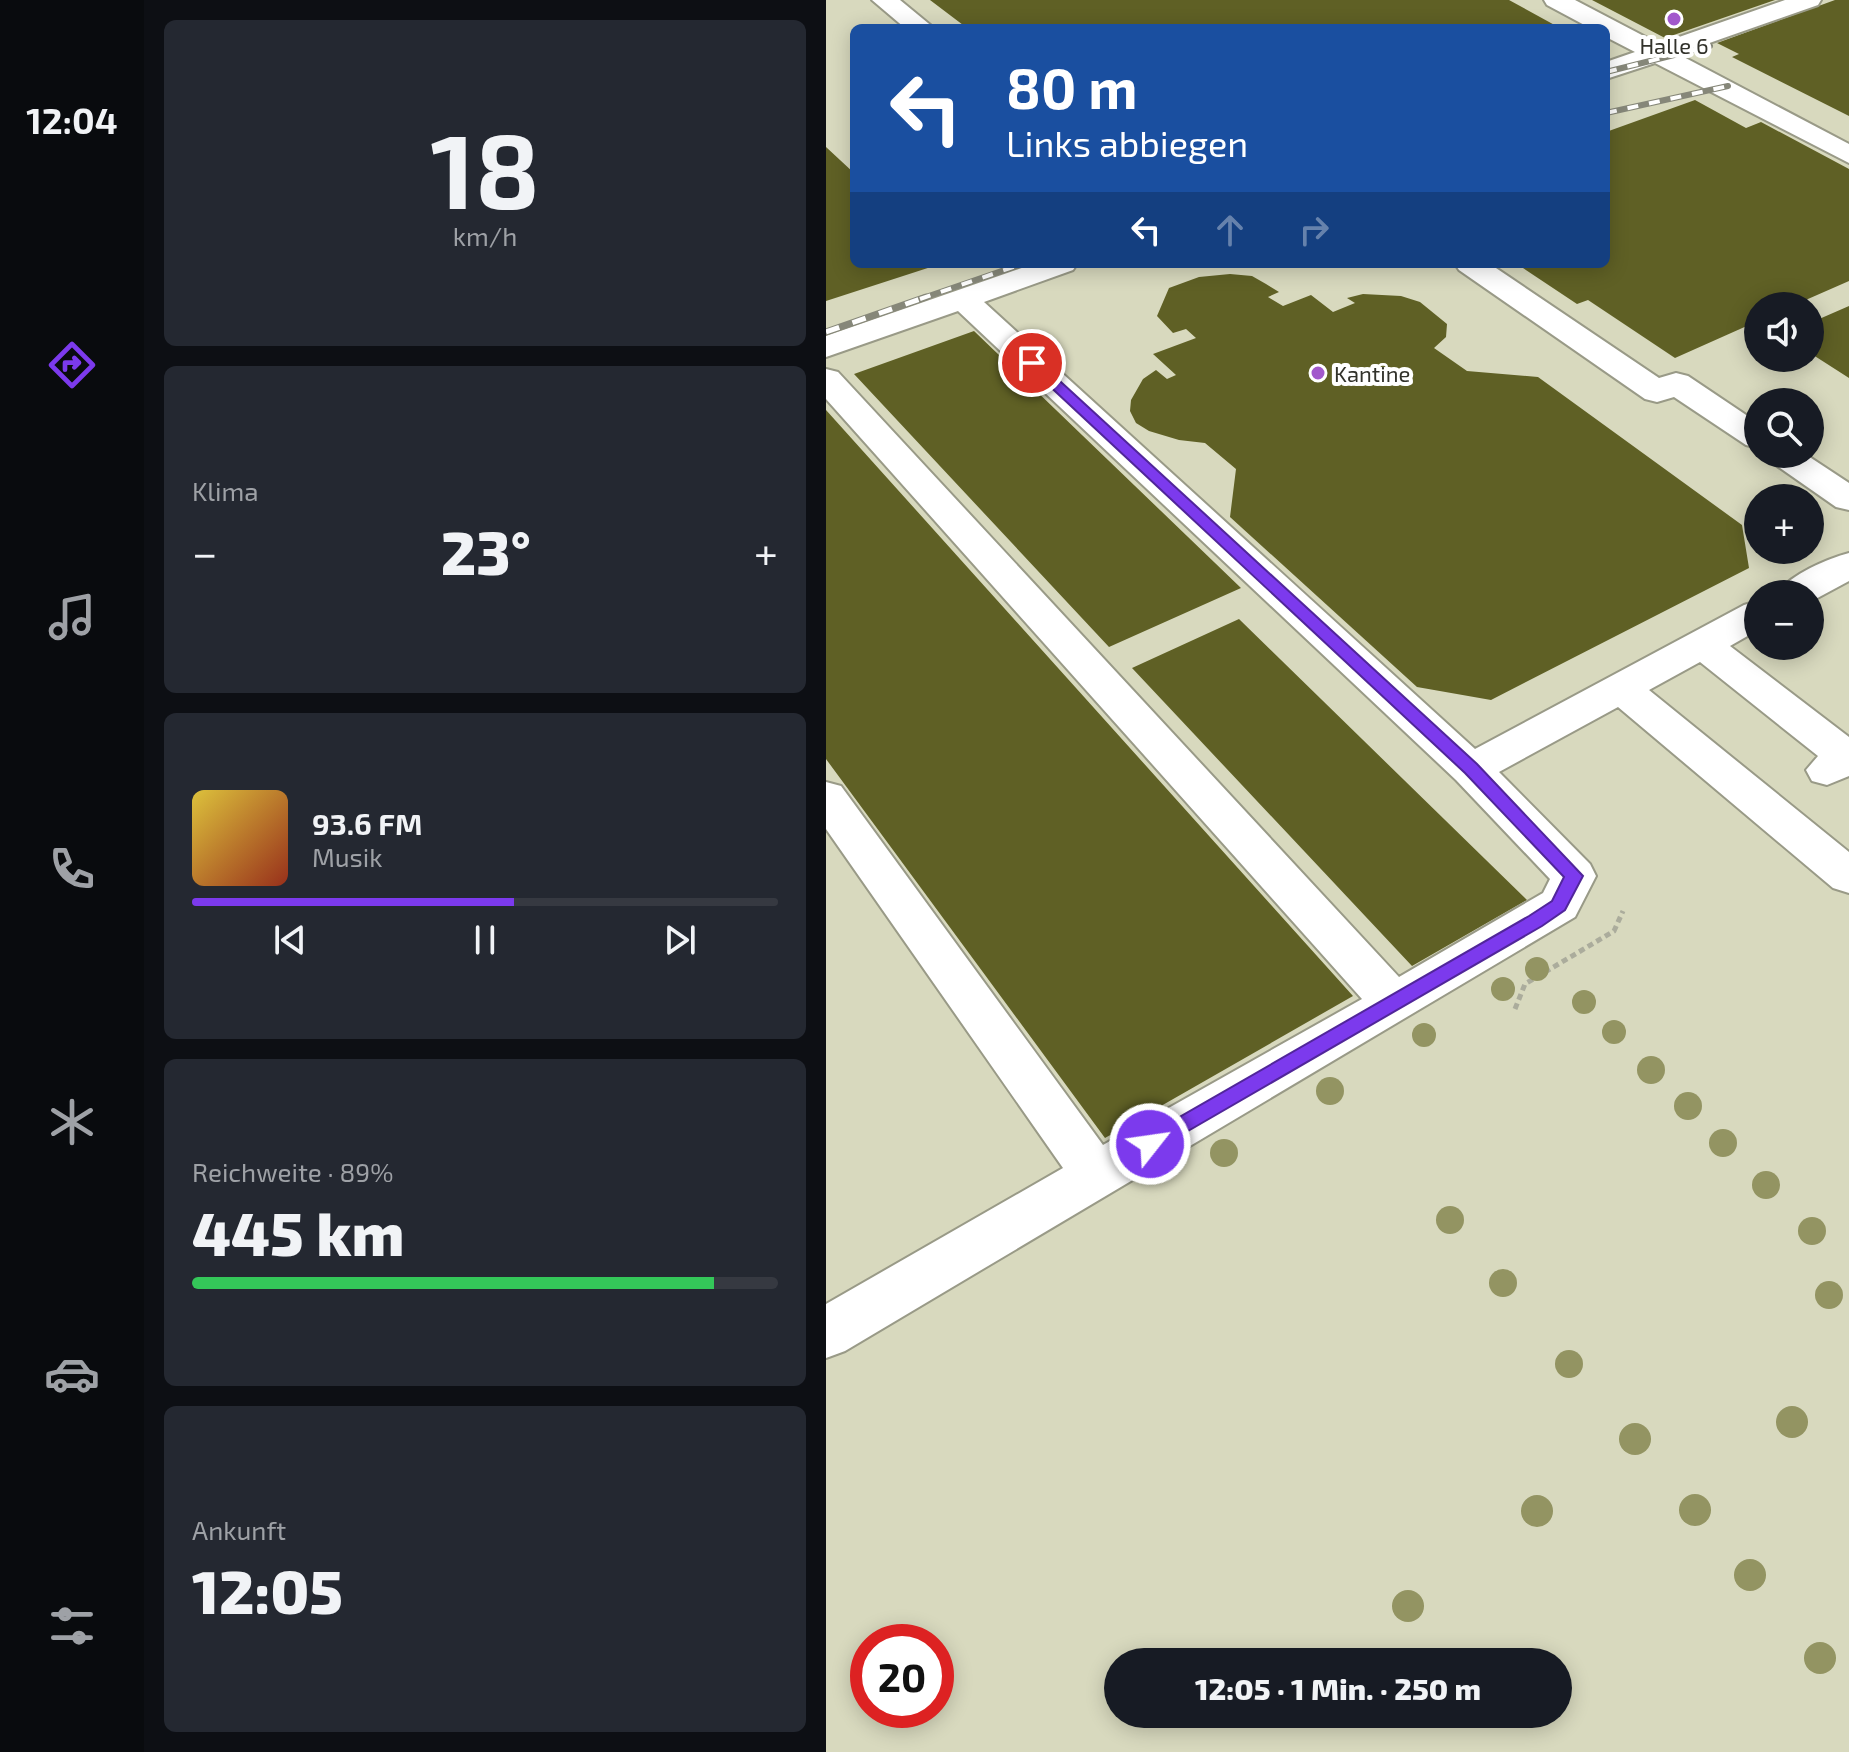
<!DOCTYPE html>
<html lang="de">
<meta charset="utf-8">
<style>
:root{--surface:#171b24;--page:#242831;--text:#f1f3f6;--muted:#9ea1a6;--line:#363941;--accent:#7c3aed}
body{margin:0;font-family:"Exo 2",sans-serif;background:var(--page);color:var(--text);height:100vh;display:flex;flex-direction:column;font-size:30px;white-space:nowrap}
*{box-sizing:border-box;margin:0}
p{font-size:26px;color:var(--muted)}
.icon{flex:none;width:44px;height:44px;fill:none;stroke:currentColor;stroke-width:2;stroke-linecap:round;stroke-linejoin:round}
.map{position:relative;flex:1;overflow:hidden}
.sheet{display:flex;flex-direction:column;gap:20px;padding:20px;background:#0d0f14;width:682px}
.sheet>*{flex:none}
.banner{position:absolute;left:24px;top:24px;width:760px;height:244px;border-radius:12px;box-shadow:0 4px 20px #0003;background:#1a4fa0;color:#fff;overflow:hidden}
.buttons{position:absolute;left:918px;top:292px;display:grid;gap:16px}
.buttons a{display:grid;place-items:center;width:80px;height:80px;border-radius:50%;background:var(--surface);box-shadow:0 4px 20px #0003;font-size:40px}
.speed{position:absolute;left:24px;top:1624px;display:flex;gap:16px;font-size:40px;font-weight:700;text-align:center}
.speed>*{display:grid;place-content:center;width:104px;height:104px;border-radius:50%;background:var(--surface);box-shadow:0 4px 20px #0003;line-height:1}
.speed .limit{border:12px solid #d22;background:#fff;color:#111}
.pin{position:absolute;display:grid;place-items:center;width:68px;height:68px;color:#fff;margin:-34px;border:4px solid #fff;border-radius:50%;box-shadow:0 2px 8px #0007}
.me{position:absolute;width:88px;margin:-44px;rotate:60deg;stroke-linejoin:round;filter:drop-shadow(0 0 6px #0008)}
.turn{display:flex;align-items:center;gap:28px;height:168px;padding:0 24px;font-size:36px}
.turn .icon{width:104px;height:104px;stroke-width:2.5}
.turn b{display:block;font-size:56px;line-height:68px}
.lanes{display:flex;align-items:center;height:76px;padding:0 24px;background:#0003;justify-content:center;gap:40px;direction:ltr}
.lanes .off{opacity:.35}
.big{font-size:60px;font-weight:800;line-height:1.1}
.sheet .card{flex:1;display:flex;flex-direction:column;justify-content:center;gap:12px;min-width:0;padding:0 28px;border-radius:12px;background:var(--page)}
.sheet .dial{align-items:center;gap:0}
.dial b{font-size:104px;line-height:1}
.song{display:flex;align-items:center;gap:24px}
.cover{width:96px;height:96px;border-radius:12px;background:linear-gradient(135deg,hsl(50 70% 55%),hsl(10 70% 35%))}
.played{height:8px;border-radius:4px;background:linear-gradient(90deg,var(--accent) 55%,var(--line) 55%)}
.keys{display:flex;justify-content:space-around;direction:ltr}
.heat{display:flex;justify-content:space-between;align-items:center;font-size:44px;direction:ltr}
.charge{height:12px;border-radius:6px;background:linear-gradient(90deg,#34c759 89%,var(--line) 0)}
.trip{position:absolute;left:278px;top:1648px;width:468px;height:80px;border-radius:40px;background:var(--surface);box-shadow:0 4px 20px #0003;font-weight:800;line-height:80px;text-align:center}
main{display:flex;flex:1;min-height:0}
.tabs{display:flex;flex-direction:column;width:144px;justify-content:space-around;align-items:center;background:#090b0e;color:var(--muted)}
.tabs .icon{width:56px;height:56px}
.tabs .on{color:var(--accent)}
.tabs b{font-size:36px;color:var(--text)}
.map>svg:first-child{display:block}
</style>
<main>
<nav class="tabs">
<b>12:04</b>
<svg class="icon on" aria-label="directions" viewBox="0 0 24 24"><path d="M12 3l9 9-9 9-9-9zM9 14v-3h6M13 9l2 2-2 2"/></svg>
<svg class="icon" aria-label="music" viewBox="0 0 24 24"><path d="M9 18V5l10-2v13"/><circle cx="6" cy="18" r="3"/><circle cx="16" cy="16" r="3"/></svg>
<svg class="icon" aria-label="phone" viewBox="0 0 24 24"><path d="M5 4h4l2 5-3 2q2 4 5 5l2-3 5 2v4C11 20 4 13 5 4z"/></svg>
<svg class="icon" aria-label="climate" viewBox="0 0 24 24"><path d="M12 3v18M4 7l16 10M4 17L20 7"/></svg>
<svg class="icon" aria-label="car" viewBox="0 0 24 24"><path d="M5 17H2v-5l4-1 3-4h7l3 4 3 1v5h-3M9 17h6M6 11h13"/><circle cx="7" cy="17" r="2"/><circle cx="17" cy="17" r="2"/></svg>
<svg class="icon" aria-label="filters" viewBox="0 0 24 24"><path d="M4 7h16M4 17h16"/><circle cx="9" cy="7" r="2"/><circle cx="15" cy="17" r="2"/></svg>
</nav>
<section class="sheet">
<div class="card dial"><b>18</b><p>km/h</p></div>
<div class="card"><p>Klima</p>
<div class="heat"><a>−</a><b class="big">23°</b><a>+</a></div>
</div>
<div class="card">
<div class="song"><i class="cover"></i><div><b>93.6 FM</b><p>Musik</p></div></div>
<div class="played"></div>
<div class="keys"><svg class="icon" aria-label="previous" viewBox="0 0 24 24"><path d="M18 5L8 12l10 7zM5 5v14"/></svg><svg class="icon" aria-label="pause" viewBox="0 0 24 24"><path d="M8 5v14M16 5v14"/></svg><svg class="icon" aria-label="next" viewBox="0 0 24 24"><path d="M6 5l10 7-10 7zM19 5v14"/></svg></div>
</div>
<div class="card"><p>Reichweite · 89%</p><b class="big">445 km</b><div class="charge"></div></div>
<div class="card"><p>Ankunft</p><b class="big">12:05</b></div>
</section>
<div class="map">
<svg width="1023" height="1752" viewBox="0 0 1023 1752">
<rect width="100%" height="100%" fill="#e2e4d0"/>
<path fill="#d8d9be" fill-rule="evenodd" d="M0 0H1023V1752H0ZM28 28H780V264H28ZM932 306H984V358H932ZM932 402H984V454H932ZM932 498H984V550H932ZM932 594H984V646H932ZM42 1642H110V1710H42ZM292 1662H732V1714H292Z"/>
<path fill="#5f6025" d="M104 0H683L734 28H141Z
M766 0H949L839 38Z
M1009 0H1023V116L906 57 913 54 891 43Z
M869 100 920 128 935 122 1023 169V281L966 306H932V321L849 358 762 300 751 304 691 264H780V132Z
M0 147 28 173V264L111 265 0 301Z
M404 274 426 276 440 284 453 292 442 297 457 306 485 295 507 312 529 303 521 298 537 294 575 296 594 302 621 324 620 337 608 348 641 371 712 377 916 525 923 568 665 700 591 687 404 517 410 469 379 443 353 440 323 431 310 423 304 411 305 400 317 379 330 370 341 379 350 375 327 354 370 338 360 329 347 333 331 316 343 288 373 277Z
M1023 306V378L984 353V323Z
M148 331 415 588 283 647 28 374Z
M0 410 527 996 279 1138 0 759Z
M413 619 701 900 586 966 306 668Z"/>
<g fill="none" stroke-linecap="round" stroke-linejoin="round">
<defs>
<path id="minor" d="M46 0H74L108 28H79Z
M718 0H749L833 44 959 0H995L992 5 852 54 1023 144V163L829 63 780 79V62L809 52 780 37V28H764L721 5Z
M207 264H251L247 270 158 302 649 749 918 605 932 601V630L904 646 1023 737V776L1001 785 986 781 980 770 992 756 874 662 823 690 1023 852V893L1007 888 792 707 673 772 764 864 770 876 749 917 19 1351 0 1358V1304L237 1168 0 829V782L15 786 277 1145 536 999 0 399V369L12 372 573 977 717 893 724 879 630 780 132 311 0 357V336Z
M629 264H664L833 378 850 373 862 376 932 423V448L920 445 848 397 831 402 819 399 633 270Z
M939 454H979L1023 483V510L1010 507 944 461Z
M1023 553V581L984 602V594H951C963 575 1001 559 1023 553Z"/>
</defs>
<use href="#minor" stroke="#999a87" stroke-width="4"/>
<path stroke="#abac9c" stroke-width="5" stroke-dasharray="6 4" stroke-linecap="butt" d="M689 1009 699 984 788 931 797 911"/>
<use href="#minor" fill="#fff" fill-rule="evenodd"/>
<defs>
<path id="rail-far1" d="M780 72 884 46
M780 113 902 86
M94 299 196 264"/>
<path id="rail" d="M0 332 100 297"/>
</defs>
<use href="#rail-far1" stroke="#868779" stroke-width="6"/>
<use href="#rail" stroke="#868779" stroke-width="7"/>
<use href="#rail-far1" stroke="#fff" stroke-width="4" stroke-dasharray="11" stroke-linecap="butt"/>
<use href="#rail" stroke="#fff" stroke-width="5" stroke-dasharray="14" stroke-linecap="butt"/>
</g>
<g fill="#939462">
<circle cx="711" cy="969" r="12"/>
<circle cx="677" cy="989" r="12"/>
<circle cx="758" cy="1002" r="12"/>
<circle cx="788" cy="1032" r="12"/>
<circle cx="598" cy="1035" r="12"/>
<circle cx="825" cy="1070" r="14"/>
<circle cx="504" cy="1091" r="14"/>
<circle cx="862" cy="1106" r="14"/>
<circle cx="897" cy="1143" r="14"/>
<circle cx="398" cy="1153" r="14"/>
<circle cx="940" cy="1185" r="14"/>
<circle cx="624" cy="1220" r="14"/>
<circle cx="986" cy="1231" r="14"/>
<circle cx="677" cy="1283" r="14"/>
<circle cx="1003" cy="1295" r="14"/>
<circle cx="743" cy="1364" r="14"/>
<circle cx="966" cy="1422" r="16"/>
<circle cx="809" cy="1439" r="16"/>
<circle cx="869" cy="1510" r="16"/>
<circle cx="711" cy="1511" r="16"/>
<circle cx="924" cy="1575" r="16"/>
<circle cx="582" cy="1606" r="16"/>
<circle cx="994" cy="1658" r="16"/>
</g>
<path fill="#7c3aed" stroke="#51269a" stroke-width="2" d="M202 360H211L651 764 757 876 739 910 716 926 324 1153 317 1150 314 1144 317 1138 703 916 726 901 738 877 639 773 202 366Z"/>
<g fill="#a258cc" stroke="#fff" stroke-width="3">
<circle cx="848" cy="19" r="8"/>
<circle cx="492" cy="373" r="8"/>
</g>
<g text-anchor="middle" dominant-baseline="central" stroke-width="8" stroke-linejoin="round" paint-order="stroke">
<g font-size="22" fill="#32322b" stroke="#fff">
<text x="848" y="45">Halle 6</text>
<text x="508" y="373" text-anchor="start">Kantine</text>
</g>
</g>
</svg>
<div class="buttons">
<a><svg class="icon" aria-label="sound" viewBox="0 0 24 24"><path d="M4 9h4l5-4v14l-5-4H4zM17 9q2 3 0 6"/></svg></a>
<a><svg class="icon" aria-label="search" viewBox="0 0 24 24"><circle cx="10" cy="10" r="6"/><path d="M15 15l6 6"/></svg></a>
<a>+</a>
<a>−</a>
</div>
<div class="speed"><div class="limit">20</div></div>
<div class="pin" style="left:206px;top:363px;background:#d93025"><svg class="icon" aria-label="arrive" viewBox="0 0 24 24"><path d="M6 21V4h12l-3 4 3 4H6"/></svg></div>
<svg class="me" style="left:324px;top:1144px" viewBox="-20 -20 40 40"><circle r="17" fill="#7c3aed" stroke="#fff" stroke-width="3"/><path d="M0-11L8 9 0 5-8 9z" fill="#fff"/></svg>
<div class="trip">12:05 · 1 Min. · 250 m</div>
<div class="banner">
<div class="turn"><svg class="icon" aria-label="left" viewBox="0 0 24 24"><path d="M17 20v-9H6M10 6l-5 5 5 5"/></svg><div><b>80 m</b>Links abbiegen</div></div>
<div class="lanes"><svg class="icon" aria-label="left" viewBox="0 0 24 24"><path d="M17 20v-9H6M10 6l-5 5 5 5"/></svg><svg class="icon off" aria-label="ahead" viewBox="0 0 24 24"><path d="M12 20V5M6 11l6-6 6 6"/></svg><svg class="icon off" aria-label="right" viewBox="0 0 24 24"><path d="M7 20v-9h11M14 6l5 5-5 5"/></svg></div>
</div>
</div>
</main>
